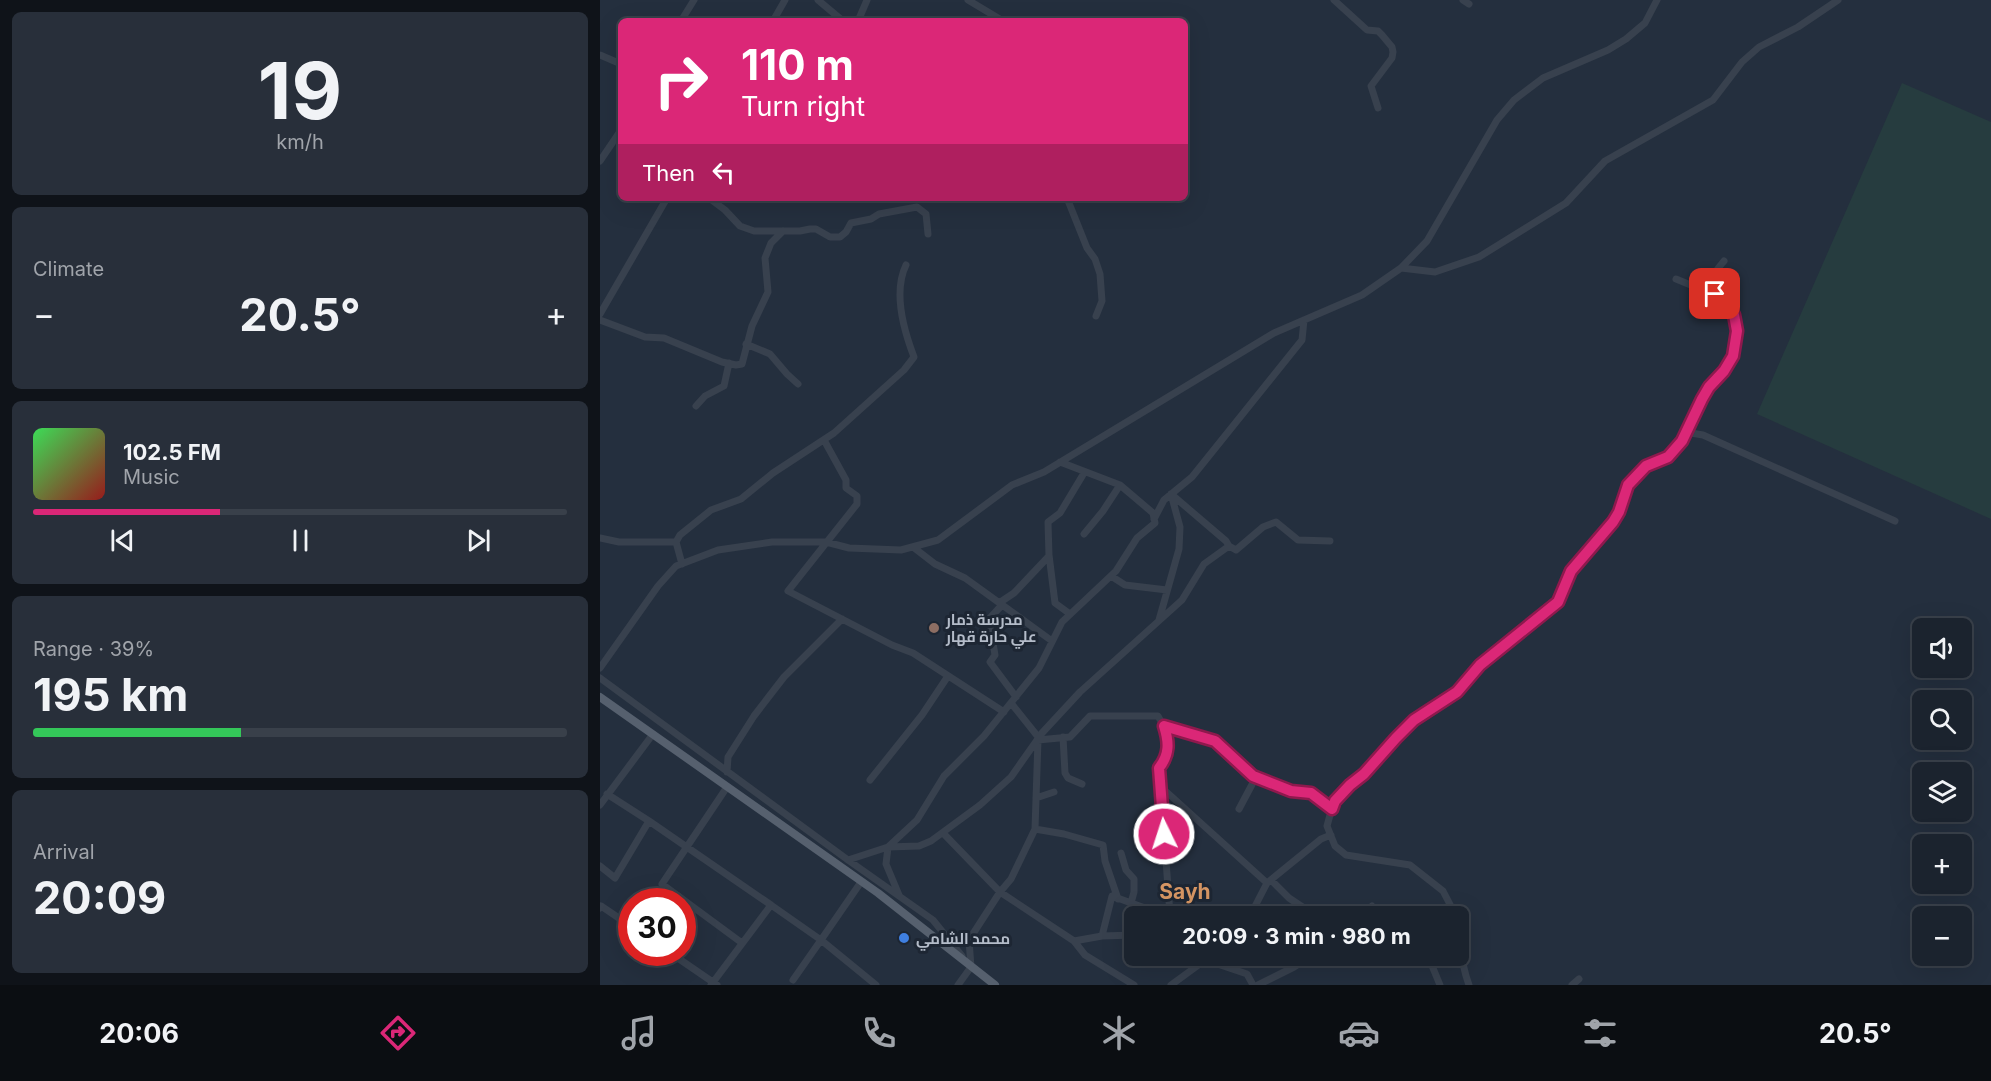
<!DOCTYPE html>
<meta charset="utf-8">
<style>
:root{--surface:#1b232e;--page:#282f3a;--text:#f1f3f6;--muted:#a0a4aa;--line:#39404a;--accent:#db2777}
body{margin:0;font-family:Inter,Cairo,sans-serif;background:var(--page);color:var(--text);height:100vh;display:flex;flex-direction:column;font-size:22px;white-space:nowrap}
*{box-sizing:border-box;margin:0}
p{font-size:20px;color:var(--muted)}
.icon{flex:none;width:33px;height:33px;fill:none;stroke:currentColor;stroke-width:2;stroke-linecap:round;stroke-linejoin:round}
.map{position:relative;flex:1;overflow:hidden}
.details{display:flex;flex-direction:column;gap:12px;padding:12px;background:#0f1319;width:600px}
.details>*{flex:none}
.top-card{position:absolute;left:18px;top:18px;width:570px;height:183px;border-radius:9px;box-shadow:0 6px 24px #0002,0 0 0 2px var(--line);background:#db2777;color:#fff;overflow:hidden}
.fabs{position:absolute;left:1312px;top:618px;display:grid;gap:12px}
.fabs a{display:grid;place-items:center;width:60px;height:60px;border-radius:9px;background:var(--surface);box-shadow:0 6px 24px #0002,0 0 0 2px var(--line);font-size:30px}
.speed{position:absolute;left:18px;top:888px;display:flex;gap:12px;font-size:30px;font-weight:700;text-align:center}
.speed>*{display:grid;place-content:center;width:78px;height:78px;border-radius:50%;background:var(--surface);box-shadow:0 6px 24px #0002,0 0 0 2px var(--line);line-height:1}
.speed .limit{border:9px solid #d22;background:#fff;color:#111}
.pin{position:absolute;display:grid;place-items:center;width:51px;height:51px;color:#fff;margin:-26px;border-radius:12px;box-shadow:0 3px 9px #0006}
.me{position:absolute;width:66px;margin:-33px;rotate:356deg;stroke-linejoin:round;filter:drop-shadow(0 0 4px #0008)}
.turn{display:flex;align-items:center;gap:21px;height:126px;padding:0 24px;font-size:27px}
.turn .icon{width:78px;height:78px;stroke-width:2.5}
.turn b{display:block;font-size:42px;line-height:51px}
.then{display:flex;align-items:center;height:57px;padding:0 24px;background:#0003;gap:12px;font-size:22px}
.big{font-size:45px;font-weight:700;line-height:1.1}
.details .card{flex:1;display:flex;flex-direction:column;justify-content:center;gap:9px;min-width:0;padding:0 21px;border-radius:9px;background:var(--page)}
.details .dial{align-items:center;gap:0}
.dial b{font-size:78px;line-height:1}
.song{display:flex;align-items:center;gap:18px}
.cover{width:72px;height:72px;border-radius:9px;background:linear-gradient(135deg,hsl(130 70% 55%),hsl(0 70% 35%))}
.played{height:6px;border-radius:3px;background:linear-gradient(90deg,var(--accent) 35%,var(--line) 35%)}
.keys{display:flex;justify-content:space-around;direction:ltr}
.heat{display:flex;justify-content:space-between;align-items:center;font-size:33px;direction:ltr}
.charge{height:9px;border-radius:4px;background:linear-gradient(90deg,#34c759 39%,var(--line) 0)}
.trip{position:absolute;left:524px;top:906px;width:345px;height:60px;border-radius:9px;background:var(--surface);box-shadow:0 6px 24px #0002,0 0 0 2px var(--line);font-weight:700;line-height:60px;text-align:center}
.tabs{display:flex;height:96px;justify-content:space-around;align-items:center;background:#0b0e12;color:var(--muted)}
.tabs .icon{width:42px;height:42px}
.tabs .active{color:var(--accent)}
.tabs b{font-size:27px;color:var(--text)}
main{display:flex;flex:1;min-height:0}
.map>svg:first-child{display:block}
</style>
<main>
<section class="details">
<div class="card dial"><b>19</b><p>km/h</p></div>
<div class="card"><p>Climate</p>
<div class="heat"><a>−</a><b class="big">20.5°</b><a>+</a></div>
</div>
<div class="card">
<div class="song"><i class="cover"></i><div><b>102.5 FM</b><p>Music</p></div></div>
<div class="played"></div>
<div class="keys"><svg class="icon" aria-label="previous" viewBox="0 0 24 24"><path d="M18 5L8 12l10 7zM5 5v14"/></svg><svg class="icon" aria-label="pause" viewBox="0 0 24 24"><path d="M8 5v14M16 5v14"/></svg><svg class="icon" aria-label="next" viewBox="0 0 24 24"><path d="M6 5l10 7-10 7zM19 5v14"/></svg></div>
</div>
<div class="card"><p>Range · 39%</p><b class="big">195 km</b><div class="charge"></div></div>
<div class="card"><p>Arrival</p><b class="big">20:09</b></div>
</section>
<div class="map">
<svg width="1391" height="985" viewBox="0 0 1391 985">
<rect width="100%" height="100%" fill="#242f3e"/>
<path fill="#263c3f" d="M1302 83 1391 122V519L1157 414Z"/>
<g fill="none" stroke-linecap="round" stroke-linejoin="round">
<path stroke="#38414e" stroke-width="7" d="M218 0 243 21
M368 0 403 21
M734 0 767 30 778 31 782 35 792 47 793 52 792 58 771 86 778 108
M863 0 869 4
M81 21 94 0
M173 21 185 0
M258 21 267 0
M0 55 21 64
M0 161 21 130
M109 198 125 210 140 226 154 231H200L210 229H216L230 237H240L246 232 251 223 271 219 279 214 317 207 326 214 328 234
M467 198 487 248 495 259 500 274 502 301 496 316
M801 268 835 272 879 257 966 203 1005 161 1113 100 1142 62 1159 47 1198 27 1238 0
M1115 294C1107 280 1115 272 1124 261
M0 314 67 198
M0 320 45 337 64 338 122 362 136 365 142 364 152 326 168 292 165 258 171 243 183 231
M146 344 170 354 187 374 198 384
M96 406 105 396 124 386 129 363
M1083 437 1091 433 1103 435 1295 521
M224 440 246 480V488L257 496V504L188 591 292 645 313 653 404 712
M460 462 520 485 503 511 484 534
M571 494 626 541 629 546
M554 519 564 500 592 477 702 340 704 320
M0 538 19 542H76
M313 547 335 564 365 578 452 641
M449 555 455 603 470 614
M82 564 76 542 80 535 111 510 141 499 173 473 234 433 304 370 314 357C304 331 293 292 306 265
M511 576 525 585 567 590
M399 603 414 593 449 556 448 522 460 513 484 473
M402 605 389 619 395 655 390 662 416 697
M559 620 579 549 580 527 571 494
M0 668 58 586 76 566 118 550 172 542H226L249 548 301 550 338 540 412 485 444 472 674 333 762 295 801 268 827 241 897 120 914 100 943 78 1008 50 1026 39 1045 23 1057 0
M0 678 248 860 333 920 362 956
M411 703 439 738
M564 726 615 741 653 776 691 791 711 793 732 809
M463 737 465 773 468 778 482 784
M127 772 128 757 154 716 184 677 242 619
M270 780 322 715 348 676
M127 787 62 884 142 943
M561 787 667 883 721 839 731 835
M436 798 454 792
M0 805 53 734
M639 809 656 777
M49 821 171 905
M435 829 464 834 503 845 505 861 518 899
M343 833 400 892 474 941 485 955 534 985
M521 853 526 870 534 879V892L531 903
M248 860 288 847 317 820 344 776 384 736 439 668 462 622 516 571 537 538 555 523 553 513 520 485
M0 866 15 878 49 821 7 794
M672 881 689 898 716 916
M299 895 286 864 288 847 319 846 331 841 380 805 411 777 442 733 480 692 582 600 604 564 629 546 636 550 663 527 676 522 698 540 730 541
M0 908 1 906 32 927
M650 916 667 883
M761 916 772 906
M856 916 843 891 810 865 746 855 735 846 727 826 730 815 735 801 750 785 764 774 814 720 857 692 880 665 958 602 971 571 1013 522 1019 512 1028 485 1046 466 1068 457 1082 441 1102 399 1109 387 1124 371 1133 356 1137 331 1134 315 1125 299 1076 279
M858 921C862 932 861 939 862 951 862 962 865 974 869 985
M502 936 512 896 545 908 550 916
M474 941 502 936 534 935
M69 952 117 985
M594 956 647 974 653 985
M828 956 840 985
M193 980 221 940 276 985
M111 985 171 905 221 940 261 882
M358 985 371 967 369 940 400 892 411 879 435 829 438 740 470 737 490 716H558C569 734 573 751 559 768L570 914 550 916
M571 985 608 958
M658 985 694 967 711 956
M972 985 979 979"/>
<path stroke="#56606e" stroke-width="8" d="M0 697 278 893 395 985"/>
</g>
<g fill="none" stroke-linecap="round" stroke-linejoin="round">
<defs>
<path id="route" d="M564 834 559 768C570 754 569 742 564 726L615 741 653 776 691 791 711 793 732 809 735 801 750 785 764 774 796 738 814 720 857 692 880 665 958 602 971 571 1013 522 1019 512 1028 485 1046 466 1068 457 1082 441 1102 399 1109 387 1124 371 1133 356 1137 331 1134 315 1125 299 1115 294"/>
</defs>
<use href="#route" stroke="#8e194d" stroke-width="15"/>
<use href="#route" stroke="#db2777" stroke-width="10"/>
</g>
<circle fill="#8d6e63" stroke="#1d2633" stroke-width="2" cx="334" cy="628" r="6"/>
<circle fill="#3f7fe0" stroke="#1d2633" stroke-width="2" cx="304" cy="938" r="6"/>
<g text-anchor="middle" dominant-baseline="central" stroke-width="6" stroke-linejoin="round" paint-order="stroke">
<g font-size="15" font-weight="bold" fill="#b4bcc9" stroke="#1d2633" text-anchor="start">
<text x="346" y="619">مدرسة ذمار<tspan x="346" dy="17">علي حارة قهار</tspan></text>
<text x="316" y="938">محمد الشامي</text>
</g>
<g font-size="21" font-weight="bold" fill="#d59563" stroke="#1d2633">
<text x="585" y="891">Sayh</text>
</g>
</g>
</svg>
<div class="fabs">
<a><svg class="icon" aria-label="sound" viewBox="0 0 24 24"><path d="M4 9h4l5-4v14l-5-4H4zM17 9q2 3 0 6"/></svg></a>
<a><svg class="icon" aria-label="search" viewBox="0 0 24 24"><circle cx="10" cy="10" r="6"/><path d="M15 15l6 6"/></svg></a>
<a><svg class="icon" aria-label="layers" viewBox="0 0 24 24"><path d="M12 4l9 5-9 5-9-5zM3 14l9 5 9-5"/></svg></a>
<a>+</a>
<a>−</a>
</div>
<div class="speed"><div class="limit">30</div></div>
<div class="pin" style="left:1115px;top:294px;background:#d93025"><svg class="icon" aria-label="arrive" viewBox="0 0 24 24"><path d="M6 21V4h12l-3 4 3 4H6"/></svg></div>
<svg class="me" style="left:564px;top:834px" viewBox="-20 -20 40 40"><circle r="17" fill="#db2777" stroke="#fff" stroke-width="3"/><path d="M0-11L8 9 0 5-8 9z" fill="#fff"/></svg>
<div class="trip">20:09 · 3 min · 980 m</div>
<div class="top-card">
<div class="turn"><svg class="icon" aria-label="right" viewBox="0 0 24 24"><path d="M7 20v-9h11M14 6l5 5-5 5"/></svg><div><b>110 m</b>Turn right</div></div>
<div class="then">Then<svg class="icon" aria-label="left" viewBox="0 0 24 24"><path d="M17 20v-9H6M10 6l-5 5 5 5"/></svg></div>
</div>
</div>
</main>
<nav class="tabs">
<b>20:06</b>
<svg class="icon active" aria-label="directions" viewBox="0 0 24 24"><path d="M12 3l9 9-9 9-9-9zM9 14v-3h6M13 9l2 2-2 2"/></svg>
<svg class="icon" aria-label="music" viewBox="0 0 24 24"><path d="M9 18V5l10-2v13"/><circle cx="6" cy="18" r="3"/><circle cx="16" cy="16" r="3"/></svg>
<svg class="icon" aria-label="phone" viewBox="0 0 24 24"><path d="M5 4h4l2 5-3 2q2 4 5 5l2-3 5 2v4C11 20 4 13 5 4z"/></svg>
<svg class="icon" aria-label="climate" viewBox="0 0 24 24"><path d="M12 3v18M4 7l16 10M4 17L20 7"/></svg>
<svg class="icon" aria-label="car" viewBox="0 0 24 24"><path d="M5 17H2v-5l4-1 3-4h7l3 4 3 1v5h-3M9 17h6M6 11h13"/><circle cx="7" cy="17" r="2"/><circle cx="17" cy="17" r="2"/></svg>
<svg class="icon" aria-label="filters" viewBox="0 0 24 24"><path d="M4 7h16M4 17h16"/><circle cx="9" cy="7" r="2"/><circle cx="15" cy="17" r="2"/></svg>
<b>20.5°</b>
</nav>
